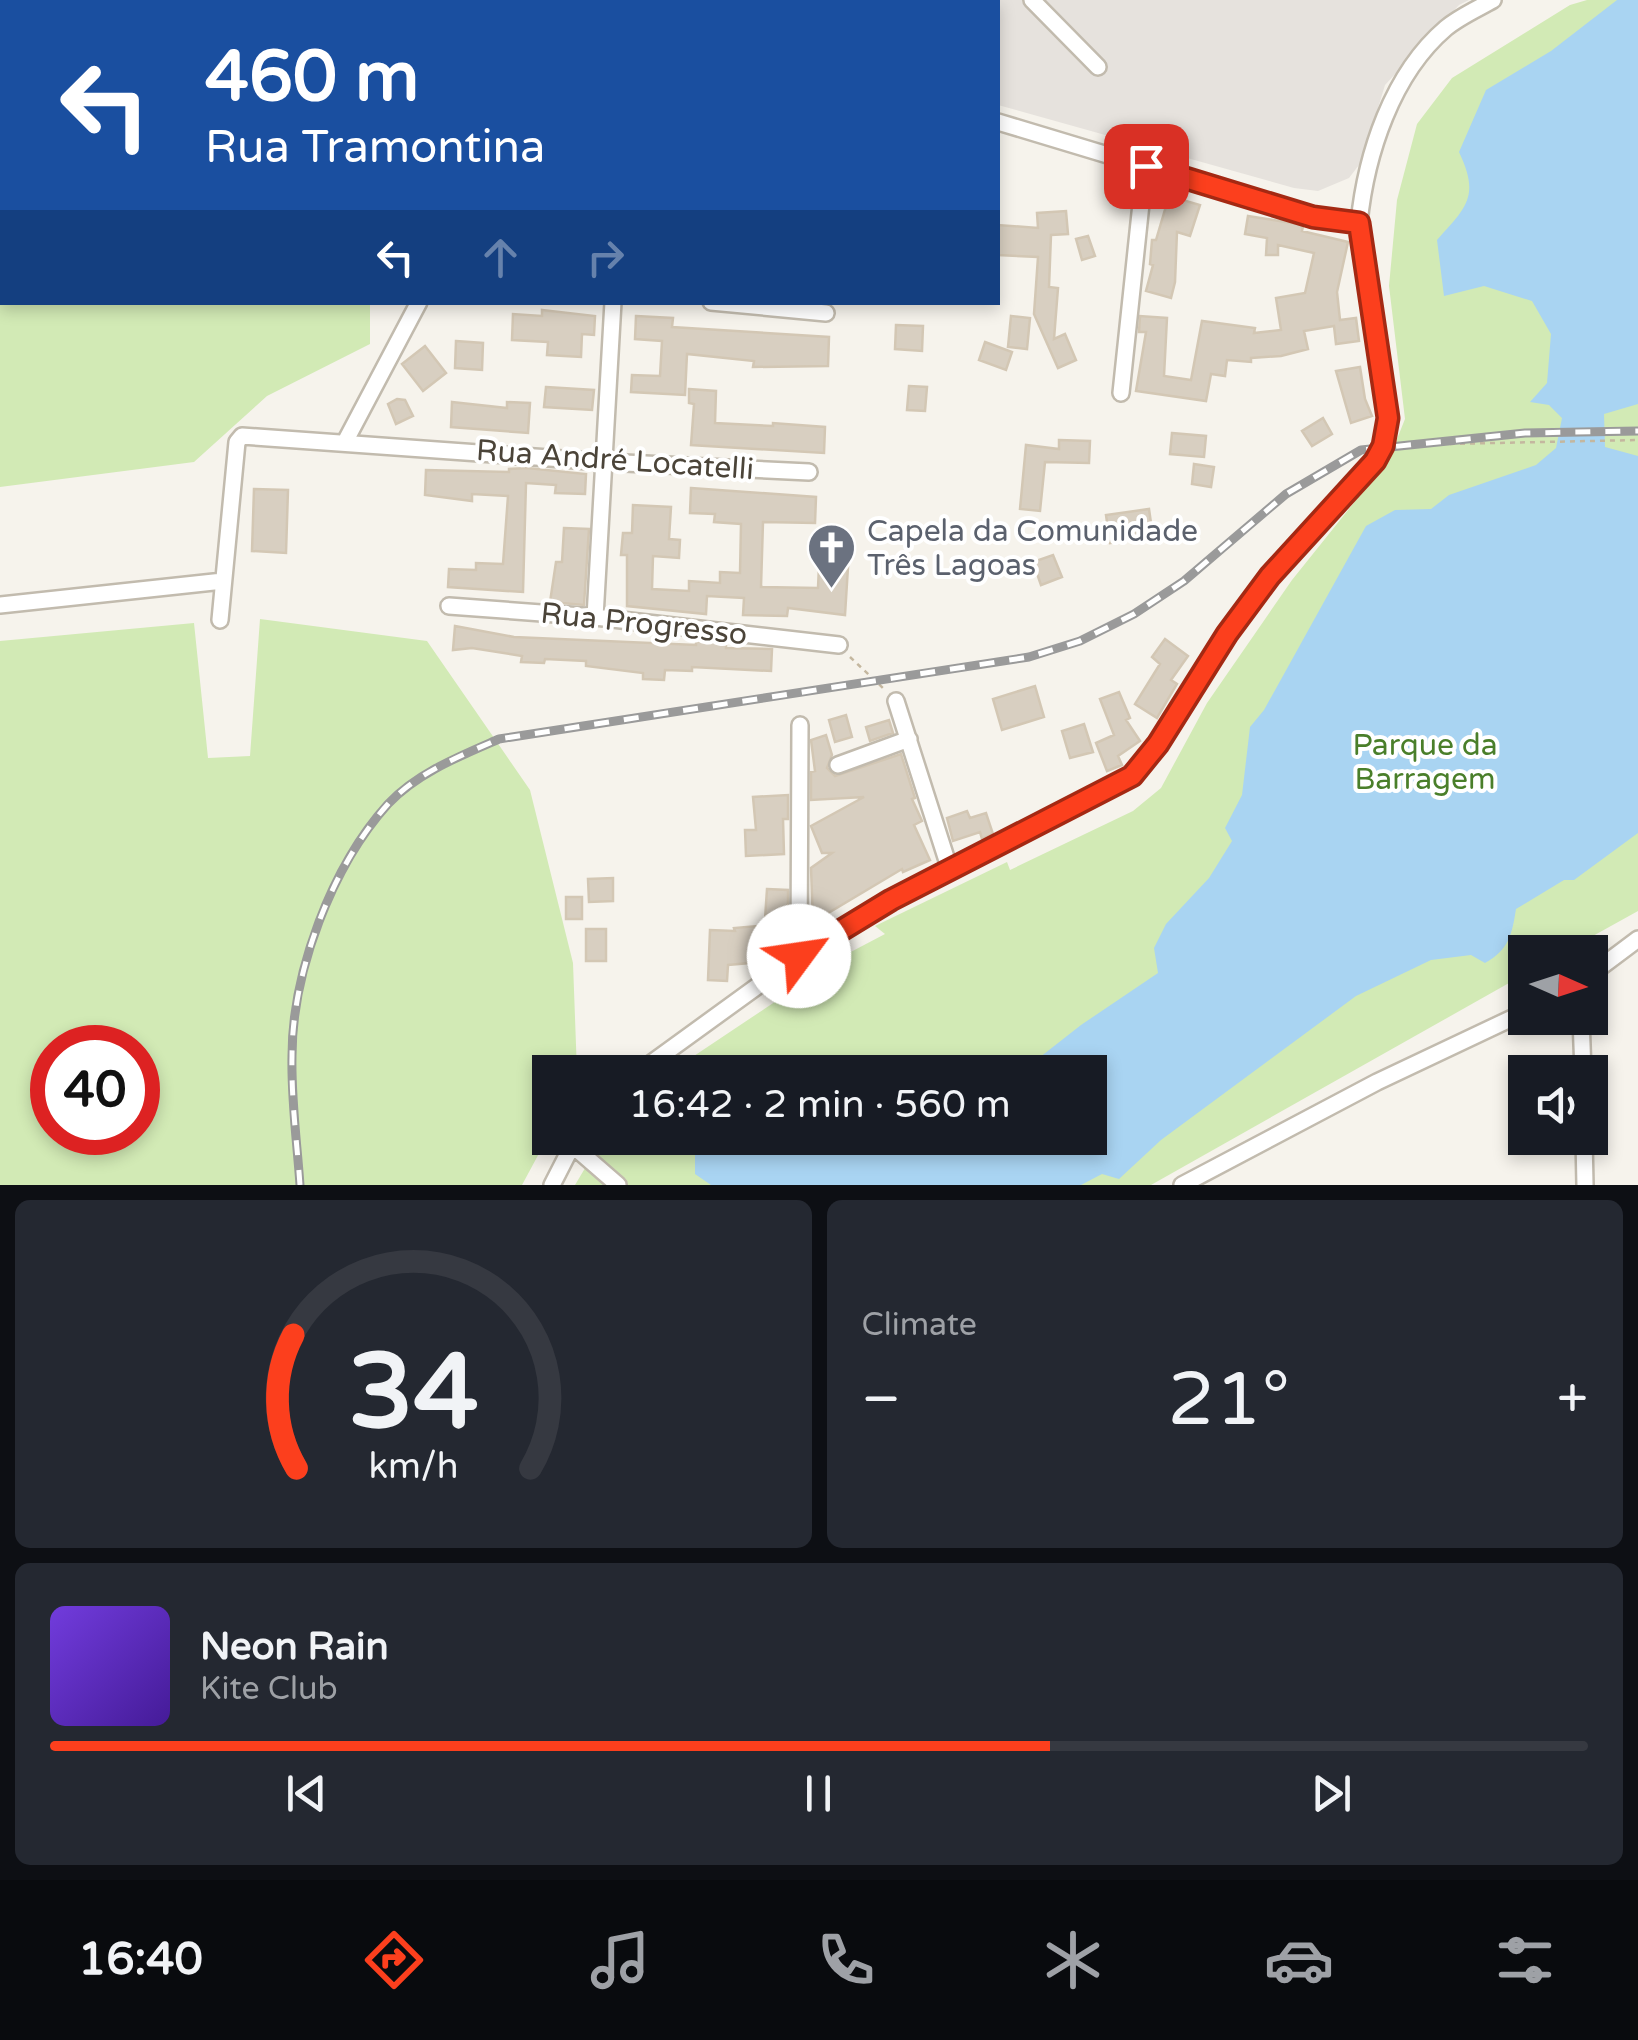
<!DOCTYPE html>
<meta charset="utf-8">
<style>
:root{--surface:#171b24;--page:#242831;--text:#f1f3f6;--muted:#9ea1a6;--line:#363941;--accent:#fc3f1d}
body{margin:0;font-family:"Varela Round",sans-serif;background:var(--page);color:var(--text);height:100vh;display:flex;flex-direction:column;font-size:38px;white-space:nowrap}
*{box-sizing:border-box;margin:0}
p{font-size:32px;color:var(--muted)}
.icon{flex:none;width:55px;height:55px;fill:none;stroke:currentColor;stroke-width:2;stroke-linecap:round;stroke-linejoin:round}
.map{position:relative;height:1185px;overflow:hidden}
.sheet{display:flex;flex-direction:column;gap:15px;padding:15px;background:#0d0f14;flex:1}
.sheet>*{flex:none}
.top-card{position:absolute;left:0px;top:0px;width:1000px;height:305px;box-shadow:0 5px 15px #0003;background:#1a4fa0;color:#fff;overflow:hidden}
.needle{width:65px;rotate:93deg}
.controls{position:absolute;left:1508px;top:935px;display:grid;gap:20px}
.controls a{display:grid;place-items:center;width:100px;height:100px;border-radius:0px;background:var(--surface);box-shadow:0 5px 15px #0003;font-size:50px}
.speed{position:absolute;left:30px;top:1025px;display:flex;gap:20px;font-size:50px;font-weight:700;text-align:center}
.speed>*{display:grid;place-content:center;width:130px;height:130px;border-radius:50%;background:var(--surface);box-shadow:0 5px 15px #0003;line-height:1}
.speed .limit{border:15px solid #d22;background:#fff;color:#111}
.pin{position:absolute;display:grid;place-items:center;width:85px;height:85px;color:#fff;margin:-42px;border-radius:20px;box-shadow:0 5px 15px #0006}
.me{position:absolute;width:110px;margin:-55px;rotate:59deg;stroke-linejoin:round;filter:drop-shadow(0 0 8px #0008)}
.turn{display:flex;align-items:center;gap:35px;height:210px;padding:0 40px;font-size:45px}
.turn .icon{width:130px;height:130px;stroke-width:2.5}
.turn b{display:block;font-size:70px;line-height:85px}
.lanes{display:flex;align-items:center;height:95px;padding:0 40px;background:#0003;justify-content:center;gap:50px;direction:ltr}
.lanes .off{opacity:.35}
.big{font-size:75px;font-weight:600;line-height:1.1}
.sheet .tile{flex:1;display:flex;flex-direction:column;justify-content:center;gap:15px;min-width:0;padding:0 35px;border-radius:15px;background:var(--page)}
.sheet .dial{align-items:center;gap:0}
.dial svg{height:260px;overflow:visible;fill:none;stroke:var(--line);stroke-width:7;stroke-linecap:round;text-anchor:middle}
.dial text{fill:var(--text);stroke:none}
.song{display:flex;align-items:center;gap:30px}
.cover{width:120px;height:120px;border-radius:15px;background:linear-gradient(135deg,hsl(260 70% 55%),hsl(260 70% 35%))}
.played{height:10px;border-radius:5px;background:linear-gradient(90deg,var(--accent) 65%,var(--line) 65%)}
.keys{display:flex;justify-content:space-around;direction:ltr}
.heat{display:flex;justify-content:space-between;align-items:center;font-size:55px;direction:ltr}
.sheet .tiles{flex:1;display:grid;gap:15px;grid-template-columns:1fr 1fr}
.tile:last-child{grid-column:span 2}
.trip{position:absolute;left:532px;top:1055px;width:575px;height:100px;border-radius:0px;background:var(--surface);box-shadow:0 5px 15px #0003;font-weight:600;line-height:100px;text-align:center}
.tabs{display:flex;height:160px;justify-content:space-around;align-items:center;background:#090b0e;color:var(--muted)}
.tabs .icon{width:70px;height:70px}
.tabs .current{color:var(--accent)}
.tabs b{font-size:45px;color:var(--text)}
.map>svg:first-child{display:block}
</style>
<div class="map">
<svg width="1638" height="1185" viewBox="0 0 1638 1185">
<rect width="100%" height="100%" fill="#f6f3ec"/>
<path fill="#e6e2dd" d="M712 0H1469L1459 5 1385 85 1362 161 1349 178 1318 191 1294 188 998 105V2H712Z"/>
<path fill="#d2eab5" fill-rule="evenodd" d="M1587 0H1638V911L1564 952H1525V974L1151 1185H575L603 1138H1090V1072H670L845 955 885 934 875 926 1007 862 1010 870 1133 811 1161 788 1207 703 1292 580 1389 459 1405 419 1389 286 1397 200 1417 124 1452 78 1570 5Z
M0 32 2 302 370 303V344L267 396 194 462 0 487Z
M260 619 427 641 530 790 573 963 577 1072H550V1133L522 1185H0V641L194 623 208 758 250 756ZM52 1048H138V1132H52Z"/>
<path fill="#a9d4f2" d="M1617 0H1638V404L1604 414 1605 447 1638 456V833L1574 880H1564L1516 909C1512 934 1509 950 1485 963L1471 955 1431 960 1356 996 1161 1140 1119 1179 1102 1174 1081 1185H711L695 1174V1155L654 1138H1090V1072H1021L1081 1025 1158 973 1154 948 1166 924 1209 878 1232 841 1225 828 1242 795 1250 727 1264 710 1366 526 1395 510 1431 509 1449 495 1536 465 1556 448 1562 418 1549 405 1530 402 1547 383 1551 334 1532 301 1484 286 1444 296 1437 240C1467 207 1480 196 1459 152L1486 90 1551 51Z"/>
<path fill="#d8cfc1" stroke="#d3c7b4" stroke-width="2.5" d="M1169 196 1200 205 1190 236 1177 232 1175 282 1171 298 1146 291 1153 265 1150 264 1152 240H1156Z
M1066 211 1068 234 1051 235 1049 287 1058 288 1054 339 1065 334 1076 360 1058 368 1034 314 1038 257 998 255V225L1038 228 1037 213Z
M1248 216 1298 224 1303 226 1302 231 1348 242 1337 292 1340 320 1356 318 1359 341 1336 344 1334 326 1304 331 1308 349 1281 356 1251 358V362L1227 360 1225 376 1211 374 1206 401 1136 391 1146 332H1139L1140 316 1167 318 1164 376 1191 380 1202 321 1255 328 1254 333 1281 330 1276 298 1305 293 1314 253 1278 245V255H1266L1267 238 1245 234Z
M1088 236 1095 256 1082 260 1076 239Z
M542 310 595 316 594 335 582 334 581 357 547 355 548 342 512 340 513 314 542 316Z
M636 316 673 318 672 327 829 337 828 366 753 367 754 361 687 354 685 395 631 392 632 375 660 376 662 341 635 339Z
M1011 316 1030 318 1027 349 1008 347Z
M896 325 923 326 922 351 895 349Z
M456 341 483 343 482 370 455 368Z
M985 342 1012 352 1006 370 979 360Z
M425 346 446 373 423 391 402 364Z
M1360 367 1365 399 1372 416 1351 423 1336 371Z
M909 386 927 387 925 411 907 410Z
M546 387 594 390 592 410 544 407Z
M689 389 716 391 715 423 773 426V423L825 427 824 453 691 445 694 404 689 403Z
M397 399 405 400 413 416 396 424 388 404Z
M452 402 507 408V402L530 403 528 433 451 427Z
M1323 418 1332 434 1312 446 1302 431Z
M1172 433 1206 436 1204 457 1170 454Z
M1059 440 1090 441 1089 463 1045 462 1040 511 1020 509 1026 445 1059 449Z
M1194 464 1214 467 1211 487 1192 484Z
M527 468 586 474 585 494 555 493 556 485 526 483 523 592 448 587 449 569 476 570V563L503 564 508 496 472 494V501L425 495 426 470 509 472V469Z
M691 488 816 497 815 523 763 522 761 587 818 588 819 566 848 567 845 615 788 608 787 616 743 615 744 598 707 596 706 614 627 606V555H621L623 533H632L633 505 671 507 669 539 680 540 679 558 653 556 652 589 689 591V581L720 583V572L740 573 741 524 714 522 715 514 690 513Z
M254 489 288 490 286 553 252 551Z
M1149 509 1153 537 1110 543 1106 515Z
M564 528 589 529 584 605 550 602 556 562H562Z
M1053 555 1062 577 1041 585 1033 562Z
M455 626 514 637 696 645V641L726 643V648L772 649 771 671 692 667V671L665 670 664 680 643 679V673L586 666V661L545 659 544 663 521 662 522 656 472 648 453 650Z
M1165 639 1188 656 1171 680 1177 684 1157 718 1135 704 1160 664 1152 657Z
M1035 686 1044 717 1002 730 993 699Z
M1119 692 1130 718 1126 720 1140 741 1118 756 1122 765 1107 771 1096 743 1114 735 1100 699Z
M846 715 852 737 835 742 829 720Z
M889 720 893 733 870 741 866 727Z
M1084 724 1093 752 1070 758 1062 731Z
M826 735 832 755 827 768 835 776 901 754 915 798 912 799 922 821 914 825 930 860 903 872 902 869 813 922 811 868 832 853H822L811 826 864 797 811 800V772L815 771 811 740Z
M788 795V819H783L784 854 746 856 745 830H756L753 797Z
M967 811 970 818 986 813 993 834 982 839 980 832 953 841 947 818Z
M613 878V901L589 902 588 879Z
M767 889 788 890V920L765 919Z
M566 897H582V919H566Z
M771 925 773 961 728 965 727 981 708 980 710 930 735 931 734 928Z
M586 929H606V961H586Z"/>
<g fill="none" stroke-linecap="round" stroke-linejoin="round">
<defs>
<path id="minor" d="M565 0 574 2
M845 0 846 2
M1032 0 1098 67
M239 2V0
M257 2V0
M625 2V0
M938 2 941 0
M998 122 1313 217 1359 223
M711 302 826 313
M1121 393 1145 166
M345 442 419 302
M0 605 223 581
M449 606 595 617 839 645
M595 617 613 302
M220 620 237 442 242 436 604 462 809 472
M896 701 950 870
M838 765 909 739
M799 956 800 725
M1590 975 1638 939
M1581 1018 1583 1072
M639 1072 799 956 891 899 1132 776 1159 744 1227 634 1270 576 1375 461 1383 446 1388 419 1359 223C1366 154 1392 74 1446 28 1459 17 1477 9 1493 0
M1584 1138 1585 1185
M572 1145 618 1185
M552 1185 576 1138
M1182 1185 1377 1082 1525 1012"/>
</defs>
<use href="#minor" stroke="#c2bbae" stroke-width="20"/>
<path stroke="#c4b79f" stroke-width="2.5" stroke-dasharray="5 5" stroke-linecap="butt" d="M1400 445 1638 440
M850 657 884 689"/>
<use href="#minor" stroke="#fff" stroke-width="15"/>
<defs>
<path id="rail" d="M300 1185C297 1142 291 1099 292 1056 292 972 332 866 388 804 417 773 460 756 499 739L1029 657 1080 641 1134 614 1184 581 1286 494 1361 450 1525 433 1638 431"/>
</defs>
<use href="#rail" stroke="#9a9a9a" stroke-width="9"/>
<use href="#rail" stroke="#fff" stroke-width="5" stroke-dasharray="15" stroke-linecap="butt"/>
</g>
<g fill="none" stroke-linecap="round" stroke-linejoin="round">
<defs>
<path id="route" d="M799 956 891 900 1132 776 1158 744 1227 634 1270 576 1375 461 1383 446 1388 418 1359 223 1313 217 1146 166"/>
</defs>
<use href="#route" stroke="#a42913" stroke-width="25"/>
<use href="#route" stroke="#fc3f1d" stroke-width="18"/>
</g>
<defs>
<symbol id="church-pin" viewBox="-11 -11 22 30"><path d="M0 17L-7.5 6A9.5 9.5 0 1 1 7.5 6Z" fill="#6b7280" stroke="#fff"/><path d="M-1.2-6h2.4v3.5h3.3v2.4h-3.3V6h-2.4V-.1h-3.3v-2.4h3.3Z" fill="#fff"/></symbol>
</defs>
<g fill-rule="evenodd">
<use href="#church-pin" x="804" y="520" width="55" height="75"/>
</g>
<g text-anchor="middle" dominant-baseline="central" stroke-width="8" stroke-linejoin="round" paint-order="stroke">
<g font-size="30" fill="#4b4439" stroke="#fff">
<text transform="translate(615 460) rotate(4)">Rua André Locatelli</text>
<text transform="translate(644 624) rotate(6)">Rua Progresso</text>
</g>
<g font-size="30" fill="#5b616d" stroke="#fff" text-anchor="start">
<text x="867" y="531">Capela da Comunidade<tspan x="867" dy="34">Três Lagoas</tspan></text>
</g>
<g font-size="30" fill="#4a7f2a" stroke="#fff">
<text x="1425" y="745">Parque da<tspan x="1425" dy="34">Barragem</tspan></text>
</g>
</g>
</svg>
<div class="controls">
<a><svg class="needle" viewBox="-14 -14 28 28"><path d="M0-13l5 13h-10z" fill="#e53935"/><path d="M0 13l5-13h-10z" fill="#9ea1a6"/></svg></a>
<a><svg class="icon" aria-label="sound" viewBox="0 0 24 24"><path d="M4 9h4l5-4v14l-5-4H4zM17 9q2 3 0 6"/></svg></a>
</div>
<div class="speed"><div class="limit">40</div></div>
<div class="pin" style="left:1146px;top:166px;background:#d93025"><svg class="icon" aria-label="arrive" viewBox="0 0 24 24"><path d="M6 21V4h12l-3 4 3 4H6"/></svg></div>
<svg class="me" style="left:799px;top:956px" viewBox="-20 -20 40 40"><circle r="19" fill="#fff"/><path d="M0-13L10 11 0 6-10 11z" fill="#fc3f1d"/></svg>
<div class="trip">16:42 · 2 min · 560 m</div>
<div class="top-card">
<div class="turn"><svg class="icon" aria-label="left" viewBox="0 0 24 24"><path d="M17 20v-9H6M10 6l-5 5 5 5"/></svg><div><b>460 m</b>Rua Tramontina</div></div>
<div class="lanes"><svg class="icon" aria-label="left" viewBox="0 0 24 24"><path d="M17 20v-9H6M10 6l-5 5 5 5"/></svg><svg class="icon off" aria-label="ahead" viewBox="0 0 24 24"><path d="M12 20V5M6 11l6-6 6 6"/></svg><svg class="icon off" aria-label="right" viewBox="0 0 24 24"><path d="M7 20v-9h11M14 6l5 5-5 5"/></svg></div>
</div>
</div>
<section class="sheet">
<div class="tiles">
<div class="tile dial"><svg viewBox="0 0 100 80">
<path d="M14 69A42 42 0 1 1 86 69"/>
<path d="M14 69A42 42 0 0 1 13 28" stroke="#fc3f1d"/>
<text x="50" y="56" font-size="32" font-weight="700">34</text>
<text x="50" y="72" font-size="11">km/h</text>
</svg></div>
<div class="tile"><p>Climate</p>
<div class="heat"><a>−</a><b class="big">21°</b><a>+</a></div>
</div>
<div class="tile">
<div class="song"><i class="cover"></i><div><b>Neon Rain</b><p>Kite Club</p></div></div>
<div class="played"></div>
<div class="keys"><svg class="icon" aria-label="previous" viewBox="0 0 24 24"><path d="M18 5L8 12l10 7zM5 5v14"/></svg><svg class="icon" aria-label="pause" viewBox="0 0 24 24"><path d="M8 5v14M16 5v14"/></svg><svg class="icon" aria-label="next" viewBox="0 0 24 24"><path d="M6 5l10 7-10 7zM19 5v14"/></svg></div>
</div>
</div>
</section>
<nav class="tabs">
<b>16:40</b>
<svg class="icon current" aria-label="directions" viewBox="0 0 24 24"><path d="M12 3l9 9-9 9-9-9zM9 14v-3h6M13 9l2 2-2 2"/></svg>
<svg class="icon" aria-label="music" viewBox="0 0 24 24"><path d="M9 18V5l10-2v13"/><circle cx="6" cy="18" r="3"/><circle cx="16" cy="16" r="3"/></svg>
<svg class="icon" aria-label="phone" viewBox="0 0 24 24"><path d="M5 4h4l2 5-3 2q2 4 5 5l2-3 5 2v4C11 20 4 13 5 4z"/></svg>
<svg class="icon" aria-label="climate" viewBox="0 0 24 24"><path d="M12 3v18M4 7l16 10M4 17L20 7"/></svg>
<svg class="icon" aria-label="car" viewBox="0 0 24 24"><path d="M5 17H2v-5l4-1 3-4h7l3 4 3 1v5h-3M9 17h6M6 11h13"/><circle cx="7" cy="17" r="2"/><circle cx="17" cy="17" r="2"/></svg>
<svg class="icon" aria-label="filters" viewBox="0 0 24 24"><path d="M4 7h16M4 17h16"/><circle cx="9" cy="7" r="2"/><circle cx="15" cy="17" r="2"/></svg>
</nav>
